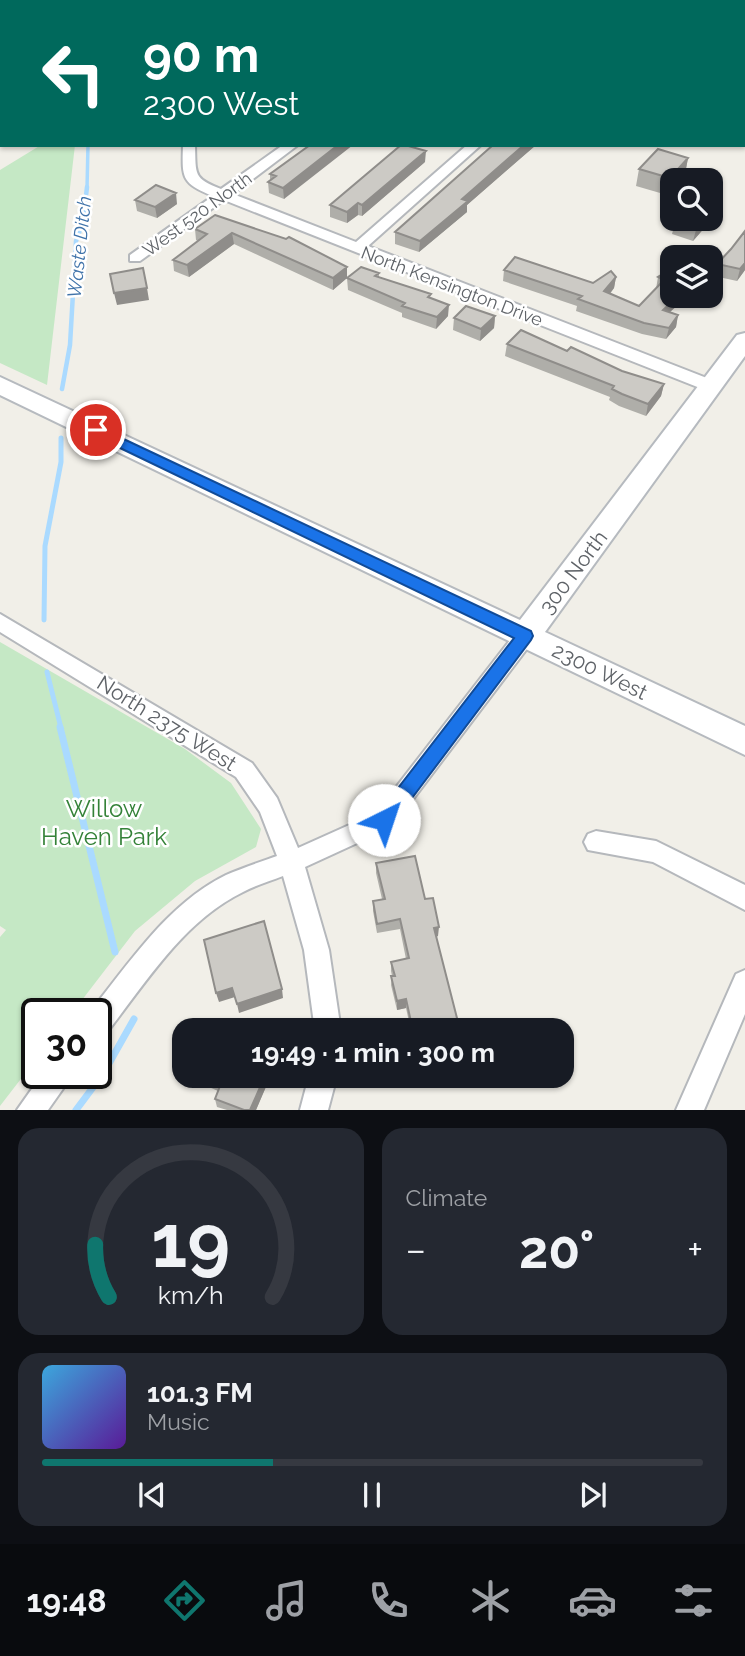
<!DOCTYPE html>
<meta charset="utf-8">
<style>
:root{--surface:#171b24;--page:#242831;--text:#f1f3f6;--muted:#9ea1a6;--line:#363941;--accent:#0f766e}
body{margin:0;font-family:Raleway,sans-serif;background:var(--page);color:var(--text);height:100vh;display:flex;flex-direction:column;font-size:26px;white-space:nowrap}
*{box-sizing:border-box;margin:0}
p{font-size:23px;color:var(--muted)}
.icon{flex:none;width:38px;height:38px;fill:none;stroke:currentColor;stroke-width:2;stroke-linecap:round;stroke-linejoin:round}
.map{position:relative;height:1110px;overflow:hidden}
.details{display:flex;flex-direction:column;gap:18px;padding:18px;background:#0d0f14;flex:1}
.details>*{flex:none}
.top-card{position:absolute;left:0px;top:0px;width:746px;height:147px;box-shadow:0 2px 5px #0004;background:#00695c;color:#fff;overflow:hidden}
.buttons{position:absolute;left:660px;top:168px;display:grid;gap:14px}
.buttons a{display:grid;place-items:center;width:63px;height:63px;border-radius:14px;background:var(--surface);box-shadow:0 2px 5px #0004;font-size:35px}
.speed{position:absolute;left:21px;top:998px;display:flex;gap:14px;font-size:35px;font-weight:700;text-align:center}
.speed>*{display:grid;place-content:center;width:91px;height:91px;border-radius:50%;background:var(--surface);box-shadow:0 2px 5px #0004;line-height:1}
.speed .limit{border:4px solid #111;border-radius:10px;background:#fff;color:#111}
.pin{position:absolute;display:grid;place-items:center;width:60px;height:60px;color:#fff;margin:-30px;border:4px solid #fff;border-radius:50%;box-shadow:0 2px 7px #0007}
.me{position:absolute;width:77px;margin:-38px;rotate:41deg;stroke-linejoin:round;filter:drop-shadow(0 0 5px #0008)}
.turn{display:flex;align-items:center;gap:24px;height:147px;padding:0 28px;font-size:32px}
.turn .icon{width:91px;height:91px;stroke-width:2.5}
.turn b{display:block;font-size:49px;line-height:60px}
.big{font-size:52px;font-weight:700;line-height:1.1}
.details .widget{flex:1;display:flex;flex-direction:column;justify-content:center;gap:10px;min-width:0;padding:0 24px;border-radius:21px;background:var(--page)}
.details .dial{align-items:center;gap:0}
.dial svg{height:182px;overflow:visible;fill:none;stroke:var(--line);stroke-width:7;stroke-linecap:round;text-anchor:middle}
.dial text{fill:var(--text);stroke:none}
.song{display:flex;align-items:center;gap:21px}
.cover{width:84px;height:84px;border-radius:10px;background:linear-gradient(135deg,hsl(200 70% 55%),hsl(270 70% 35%))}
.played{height:7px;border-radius:4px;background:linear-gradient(90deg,var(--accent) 35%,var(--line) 35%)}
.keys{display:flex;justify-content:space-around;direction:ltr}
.heat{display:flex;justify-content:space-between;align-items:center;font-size:38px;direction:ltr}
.details .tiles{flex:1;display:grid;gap:18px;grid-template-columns:1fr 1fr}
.widget:last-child{grid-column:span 2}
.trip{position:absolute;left:172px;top:1018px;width:402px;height:70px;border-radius:21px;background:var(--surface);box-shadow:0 2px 5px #0004;font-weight:700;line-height:70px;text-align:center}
.menu{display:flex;height:112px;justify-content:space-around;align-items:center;background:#090b0e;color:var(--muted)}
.menu .icon{width:49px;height:49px}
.menu .on{color:var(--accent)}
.menu b{font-size:32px;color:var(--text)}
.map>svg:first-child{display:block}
</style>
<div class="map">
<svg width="745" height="1110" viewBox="0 0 745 1110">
<rect width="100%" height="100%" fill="#f1efe8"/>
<path fill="#c5e8c5" d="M41 145H75L47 385 0 363V170Z
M0 642 185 749 231 783 261 829 256 847 195 881 135 931 72 1013H37V1058L0 1106V937L6 930 0 926Z"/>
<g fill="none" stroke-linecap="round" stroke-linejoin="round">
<path stroke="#aadaff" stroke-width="3.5" d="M87 189 88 145"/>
<path stroke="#aadaff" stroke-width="4.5" d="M62 389 70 345 76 241 83 222 87 187"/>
<path stroke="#aadaff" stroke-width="5" d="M44 620 45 546 61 462V438
M47 672 61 728"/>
<path stroke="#aadaff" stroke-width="7" d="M60 727 115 952
M76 1110 103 1074 134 1019"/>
<defs>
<path id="street" d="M424 0H440L441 2H425Z
M515 0H526L514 2Z
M183 145H195C196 175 193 178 221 189L283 145H298L233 194 356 242 467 145H481L368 246 717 382 719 386 717 390H705L224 200 140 261H130V255L213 196C181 183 182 178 183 145Z
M0 614 252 763 277 798 298 848 376 813 518 630H532L535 636 532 642 392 827 305 867 329 950 341 1031H315L304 950 283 876C270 881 256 885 243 892 183 921 145 984 105 1035L96 1039V1013H89C129 964 167 904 226 875 242 868 260 862 277 856L260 812 236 777 0 632Z
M596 831 656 841 745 885V910L653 862 588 850 584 842 588 834Z
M745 970V1014L704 1110H676L736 974Z
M43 1073H74L48 1110H17Z
M309 1076H337L328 1110H300Z"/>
<path id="secondary" d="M745 333V356L545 632 745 726V755L0 395V377L520 620 737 335Z"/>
</defs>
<use href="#street" stroke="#b5b8bc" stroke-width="4"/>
<use href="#secondary" stroke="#b6babf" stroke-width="4"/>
<use href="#street" fill="#fff" fill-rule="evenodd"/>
<use href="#secondary" fill="#fff" fill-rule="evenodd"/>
</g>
<path fill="#afaea9" d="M310 145 284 199 269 193 268 182 270 180V174Z
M493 145H536L467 205V212L419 252 395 244V232Z
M688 158 685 174 672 180V189L667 195 636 186 639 169Z
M425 162 362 216 358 215 347 223 330 217V205Z
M135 200 177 204 157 218 137 211Z
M215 215 347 267V278L333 290 234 244 189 277 174 271 173 260 198 241 196 240 195 229Z
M707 219 706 226 693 241 672 234 675 223Z
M717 264 745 270 737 281 714 276Z
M671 268 670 312 678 315 676 327 666 339 642 334 576 311 577 306 503 281 504 270 593 283 616 277 614 288 610 294 639 306 656 289 658 277Z
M379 273V277L431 294 430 298 448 316 436 329 402 317V313L348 290 347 278Z
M495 316 494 328 480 341 453 330 454 318Z
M507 344 567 351 622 371 664 384 661 396 646 416 619 406 609 400 610 397 505 356Z
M376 863 425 899 438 936 436 937 457 1031H411L406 1008 397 1010 391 985 392 976 391 971V962L406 959 400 929 377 933 373 911V901L382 899 376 873Z
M207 1076H274L271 1083 268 1082 256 1110H227L217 1107 215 1099 218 1091 209 1087 206 1079Z"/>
<path fill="#8f8d8a" d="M338 145H353L284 199 283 188Z
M524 145H536L467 205V212L419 252 420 241 462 199Z
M426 151 425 162 362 216V205Z
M688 158 685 174 679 180H672V189L667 195 670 178Z
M176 193 177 204 157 218 155 207Z
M358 203V215L347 223V212Z
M705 219H707L706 226 693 241 696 230Z
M232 233 234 244 189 277 187 265Z
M745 263V270L737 281 740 269Z
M347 267V278L333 290V278Z
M616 277 614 288 602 303 604 291Z
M147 288 149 300 117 305 114 293Z
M678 296H688L660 321 663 310Z
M449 305 448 316 436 329 437 317Z
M678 315 676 327 666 339 669 328Z
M495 316 494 328 480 341 481 329Z
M664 384 661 396 646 416 648 404Z
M439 927 438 936 433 937 434 928Z
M232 988 235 997 219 1002 216 993Z
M282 989 283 998 239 1013 237 1004Z
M406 999V1008L397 1010V1001Z
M458 1022 457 1031H418Z
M265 1076H266L268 1082 256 1110H250Z
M269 1076H274L271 1083Z"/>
<path fill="#cccac5" stroke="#8f8d8a" stroke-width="2" d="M310 145H338L283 188 268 182 276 176 270 174Z
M401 145H405L426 151 362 205 358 203 347 212 330 205Z
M493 145H524L462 199 468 201 420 241 395 232Z
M658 149 688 158 670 178 639 169Z
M156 185 176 193 155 207 135 200Z
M215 215 286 239 289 237 347 267 333 278 232 233 187 265 173 260 207 234 195 229Z
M678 219H705L696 230 675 223Z
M745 231V263L740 269 717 264 731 249Z
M515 257 593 283 611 271 616 277 604 291 639 306 664 280 658 277 672 268V296H678L663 310 678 315 669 328 644 323 578 299 582 296 504 270Z
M361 267 379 273 375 276 431 294 428 297 449 305 437 317 402 306 405 303 347 278Z
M143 268 147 288 114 293 110 274Z
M466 306 495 316 481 329 454 318Z
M521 330 567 351 571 347 622 371 664 384 648 404 622 394 612 389 614 386 507 344Z
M415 856 425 899 433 898 439 927 434 928 458 1022 418 1031H413L406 999 397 1001 391 976H395L391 962 409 958 400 919 377 924 373 901 385 899 376 863Z
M264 921 282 989 237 1004 232 988 216 993 204 940Z
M232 1020 260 1031H227Z
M207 1076H265L250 1110H244L215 1099 220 1086 206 1079Z"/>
<path fill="#1a73e8" stroke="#114b97" stroke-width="2" d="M96 426 531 631 533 636 531 640 391 826 384 828 378 826 375 820 378 814 514 638 91 434V427Z"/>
<g text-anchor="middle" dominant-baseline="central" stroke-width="5" stroke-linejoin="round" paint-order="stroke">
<g font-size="18" fill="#5f6368" stroke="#fff">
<text transform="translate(197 214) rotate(-36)">West 520 North</text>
<text transform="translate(452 286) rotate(21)">North Kensington Drive</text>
</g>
<g font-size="19" font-style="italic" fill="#4174aa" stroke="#fff">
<text transform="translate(79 247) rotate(-84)">Waste Ditch</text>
</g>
<g font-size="21" fill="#5f6368" stroke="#fff">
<text transform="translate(573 572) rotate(-53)">300 North</text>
<text transform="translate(600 671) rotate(26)">2300 West</text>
<text transform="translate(167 723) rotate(32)">North 2375 West</text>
</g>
<g font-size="24" fill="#348238" stroke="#fff">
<text x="104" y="808">Willow<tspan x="104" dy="28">Haven Park</tspan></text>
</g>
</g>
</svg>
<div class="buttons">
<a><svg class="icon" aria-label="search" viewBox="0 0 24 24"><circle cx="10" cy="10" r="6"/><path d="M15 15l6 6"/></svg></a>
<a><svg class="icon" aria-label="layers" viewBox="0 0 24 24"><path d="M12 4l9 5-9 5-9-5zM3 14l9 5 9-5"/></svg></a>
</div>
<div class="speed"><div class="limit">30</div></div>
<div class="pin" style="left:96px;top:430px;background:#d93025"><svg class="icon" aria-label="arrive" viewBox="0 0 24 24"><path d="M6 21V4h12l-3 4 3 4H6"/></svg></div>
<svg class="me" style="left:384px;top:820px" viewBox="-20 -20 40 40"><circle r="19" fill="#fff"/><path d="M0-13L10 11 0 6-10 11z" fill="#1a73e8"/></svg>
<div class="trip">19:49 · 1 min · 300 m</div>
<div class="top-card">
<div class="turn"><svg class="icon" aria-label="left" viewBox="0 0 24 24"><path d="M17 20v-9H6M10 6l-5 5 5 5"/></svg><div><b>90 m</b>2300 West</div></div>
</div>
</div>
<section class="details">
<div class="tiles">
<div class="widget dial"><svg viewBox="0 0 100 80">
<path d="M14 69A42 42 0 1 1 86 69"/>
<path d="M14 69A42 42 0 0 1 8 46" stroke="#0f766e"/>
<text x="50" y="56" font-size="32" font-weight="700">19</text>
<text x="50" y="72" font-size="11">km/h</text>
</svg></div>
<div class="widget"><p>Climate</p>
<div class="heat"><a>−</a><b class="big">20°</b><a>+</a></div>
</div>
<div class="widget">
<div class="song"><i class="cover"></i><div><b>101.3 FM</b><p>Music</p></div></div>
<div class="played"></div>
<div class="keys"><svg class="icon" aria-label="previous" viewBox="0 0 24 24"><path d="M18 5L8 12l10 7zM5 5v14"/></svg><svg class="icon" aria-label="pause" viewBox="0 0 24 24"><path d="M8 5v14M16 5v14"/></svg><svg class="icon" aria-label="next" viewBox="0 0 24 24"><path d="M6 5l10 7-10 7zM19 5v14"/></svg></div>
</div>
</div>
</section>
<nav class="menu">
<b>19:48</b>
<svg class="icon on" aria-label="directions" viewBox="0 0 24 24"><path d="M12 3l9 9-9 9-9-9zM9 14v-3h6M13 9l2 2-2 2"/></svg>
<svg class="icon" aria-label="music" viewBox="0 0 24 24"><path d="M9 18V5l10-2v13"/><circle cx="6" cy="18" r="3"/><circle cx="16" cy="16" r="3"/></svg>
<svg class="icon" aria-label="phone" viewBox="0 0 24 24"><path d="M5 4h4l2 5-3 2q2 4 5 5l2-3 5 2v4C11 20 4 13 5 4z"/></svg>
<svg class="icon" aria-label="climate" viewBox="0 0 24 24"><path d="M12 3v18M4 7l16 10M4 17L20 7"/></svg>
<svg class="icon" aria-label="car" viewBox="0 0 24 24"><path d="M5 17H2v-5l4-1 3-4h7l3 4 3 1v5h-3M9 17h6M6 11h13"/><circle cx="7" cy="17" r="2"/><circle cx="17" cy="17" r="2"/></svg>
<svg class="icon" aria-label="filters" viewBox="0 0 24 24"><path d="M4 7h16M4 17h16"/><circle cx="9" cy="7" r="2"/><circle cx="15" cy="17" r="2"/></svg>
</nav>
